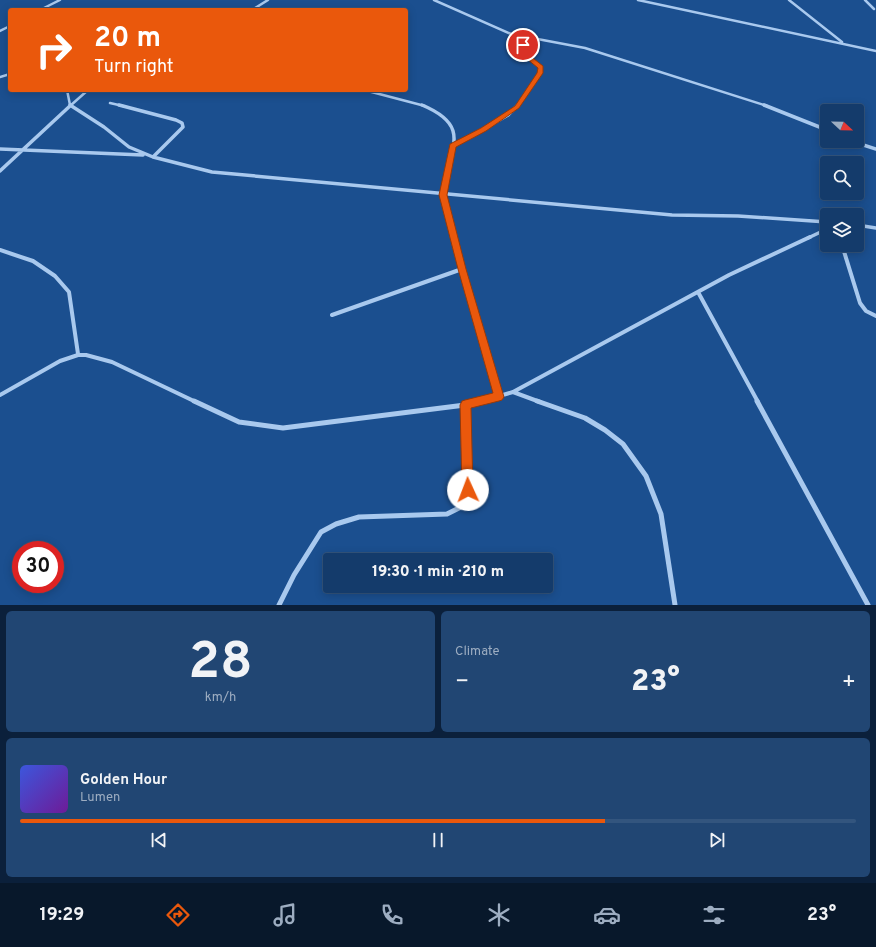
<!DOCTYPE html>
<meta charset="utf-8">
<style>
:root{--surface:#143b6b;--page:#214673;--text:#f1f3f6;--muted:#9dadc1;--line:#33557e;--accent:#ea580c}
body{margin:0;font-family:Overpass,sans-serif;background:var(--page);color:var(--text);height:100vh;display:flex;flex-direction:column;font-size:15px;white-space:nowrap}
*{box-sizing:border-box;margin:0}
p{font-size:13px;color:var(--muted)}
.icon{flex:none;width:22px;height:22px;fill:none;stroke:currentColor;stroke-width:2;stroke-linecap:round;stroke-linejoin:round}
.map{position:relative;height:605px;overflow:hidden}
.panel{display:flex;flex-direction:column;gap:6px;padding:6px;background:#0b203b;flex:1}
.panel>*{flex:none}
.top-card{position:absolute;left:8px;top:8px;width:400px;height:84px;border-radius:4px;box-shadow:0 2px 10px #0003,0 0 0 1px var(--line);background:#ea580c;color:#fff;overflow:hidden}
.needle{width:26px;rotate:112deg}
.buttons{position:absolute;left:820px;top:104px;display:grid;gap:8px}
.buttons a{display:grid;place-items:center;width:44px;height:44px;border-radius:4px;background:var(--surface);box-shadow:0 2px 10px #0003,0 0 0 1px var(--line);font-size:20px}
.speed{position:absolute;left:12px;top:541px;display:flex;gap:8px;font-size:20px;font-weight:700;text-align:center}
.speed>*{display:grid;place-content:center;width:52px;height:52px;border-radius:50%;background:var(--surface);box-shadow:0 2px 10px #0003,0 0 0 1px var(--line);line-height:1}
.speed .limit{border:6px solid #d22;background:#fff;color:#111}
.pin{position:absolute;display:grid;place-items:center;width:34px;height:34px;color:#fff;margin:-17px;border:2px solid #fff;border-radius:50%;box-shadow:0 1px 4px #0007}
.me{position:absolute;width:44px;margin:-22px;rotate:358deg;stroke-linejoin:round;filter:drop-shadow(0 0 3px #0008)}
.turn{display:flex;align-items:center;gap:14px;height:84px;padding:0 20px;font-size:18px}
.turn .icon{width:52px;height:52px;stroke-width:2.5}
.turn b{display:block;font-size:28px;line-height:34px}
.big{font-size:30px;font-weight:800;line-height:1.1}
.panel .widget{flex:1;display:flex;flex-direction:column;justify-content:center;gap:6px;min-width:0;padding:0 14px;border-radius:6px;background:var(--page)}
.panel .dial{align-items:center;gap:0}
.dial b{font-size:52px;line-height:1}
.song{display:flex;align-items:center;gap:12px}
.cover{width:48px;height:48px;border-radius:6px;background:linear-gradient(135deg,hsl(230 70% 55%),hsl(280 70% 35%))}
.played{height:4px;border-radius:2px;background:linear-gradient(90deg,var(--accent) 70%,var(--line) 70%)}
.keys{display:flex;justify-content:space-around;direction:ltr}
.heat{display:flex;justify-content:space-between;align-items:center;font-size:22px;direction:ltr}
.panel .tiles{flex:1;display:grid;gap:6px;grid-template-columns:1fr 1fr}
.widget:last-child{grid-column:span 2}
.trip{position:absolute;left:323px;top:553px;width:230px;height:40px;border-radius:4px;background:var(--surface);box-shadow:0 2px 10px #0003,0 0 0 1px var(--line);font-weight:800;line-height:40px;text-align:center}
.tab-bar{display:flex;height:64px;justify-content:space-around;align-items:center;background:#08182b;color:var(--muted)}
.tab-bar .icon{width:28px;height:28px}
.tab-bar .on{color:var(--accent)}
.tab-bar b{font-size:18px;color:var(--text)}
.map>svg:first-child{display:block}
</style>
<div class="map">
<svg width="876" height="605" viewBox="0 0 876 605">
<rect width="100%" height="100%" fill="#1b4f8f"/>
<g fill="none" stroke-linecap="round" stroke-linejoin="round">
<path stroke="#a9c9ee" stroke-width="2.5" d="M434 0 511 34 585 48 767 106
M638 0 876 51
M789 0 842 42
M865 0 874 9
M40 10 60 0
M252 10 268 0
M0 31 10 26
M0 77 10 74
M67 90 70 105 72 106
M364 90 425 106
M110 103 123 106
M70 106 88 90
M518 106 540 73 541 68 524 51 523 38"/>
<path stroke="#a9c9ee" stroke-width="3.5" d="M70 105 104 127 129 147 153 157 212 172 672 215 738 216 827 222
M119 105 176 120 182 123 183 127 153 157
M422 105C477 128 445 152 443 193 443 208 450 224 454 238
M764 105 827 130
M851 141 876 149
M453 146 508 115 518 105
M0 149 143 155
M0 171 71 105
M857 225 876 228
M808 238 827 229"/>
<path stroke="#a9c9ee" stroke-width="4" d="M454 237 499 397
M842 245 860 303 866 311 876 316
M0 250 33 261 55 276 69 292 78 354
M698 292 758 402
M332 315 462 269
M513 392 540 402
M0 395 60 361 78 355H86L112 362 196 402
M479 402 513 392 729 275 810 237"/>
<path stroke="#a9c9ee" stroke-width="5" d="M194 401 239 422 283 428 465 405 483 401
M537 401 585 418 605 430 623 444 646 476 661 514 675 605
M757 401 868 605
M279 605 294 575 321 532 336 524 359 517 447 514 463 506 468 490 465 405"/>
</g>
<path fill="#ea580c" stroke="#983908" d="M521 44H525L529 55 543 66V73L519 108 486 131 456 147 447 195 466 269 504 397 502 400 499 401 471 408 473 490 472 494 468 495 464 494 462 490 460 405 462 401 465 400 493 393 458 269 439 195 450 144 481 128 515 106 537 73 538 68C530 61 519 55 521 44Z"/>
</svg>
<div class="buttons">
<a><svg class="needle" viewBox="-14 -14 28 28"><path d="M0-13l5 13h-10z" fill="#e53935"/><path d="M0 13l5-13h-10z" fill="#9dadc1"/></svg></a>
<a><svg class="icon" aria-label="search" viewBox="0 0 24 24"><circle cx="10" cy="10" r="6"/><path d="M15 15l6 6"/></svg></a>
<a><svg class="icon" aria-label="layers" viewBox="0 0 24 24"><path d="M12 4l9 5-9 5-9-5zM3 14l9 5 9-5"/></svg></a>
</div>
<div class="speed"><div class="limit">30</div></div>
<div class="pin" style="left:523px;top:45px;background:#d93025"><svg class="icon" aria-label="arrive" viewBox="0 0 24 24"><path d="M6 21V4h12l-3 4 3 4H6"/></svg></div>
<svg class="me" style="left:468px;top:490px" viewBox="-20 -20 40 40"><circle r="19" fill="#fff"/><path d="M0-13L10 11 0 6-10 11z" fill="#ea580c"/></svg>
<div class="trip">19:30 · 1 min · 210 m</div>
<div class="top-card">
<div class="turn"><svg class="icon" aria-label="right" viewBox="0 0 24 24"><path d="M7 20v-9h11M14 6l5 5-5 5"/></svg><div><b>20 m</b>Turn right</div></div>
</div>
</div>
<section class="panel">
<div class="tiles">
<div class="widget dial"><b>28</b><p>km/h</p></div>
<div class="widget"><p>Climate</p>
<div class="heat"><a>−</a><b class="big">23°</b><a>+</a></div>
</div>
<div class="widget">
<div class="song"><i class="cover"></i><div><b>Golden Hour</b><p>Lumen</p></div></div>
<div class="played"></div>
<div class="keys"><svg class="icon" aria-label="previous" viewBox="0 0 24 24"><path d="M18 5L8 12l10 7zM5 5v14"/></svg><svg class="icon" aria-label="pause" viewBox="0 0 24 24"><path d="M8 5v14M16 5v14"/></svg><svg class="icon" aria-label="next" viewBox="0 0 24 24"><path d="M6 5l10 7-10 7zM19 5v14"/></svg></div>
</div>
</div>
</section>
<nav class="tab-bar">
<b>19:29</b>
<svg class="icon on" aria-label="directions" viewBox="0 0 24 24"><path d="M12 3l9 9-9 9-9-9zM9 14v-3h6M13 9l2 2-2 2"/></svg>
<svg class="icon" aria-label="music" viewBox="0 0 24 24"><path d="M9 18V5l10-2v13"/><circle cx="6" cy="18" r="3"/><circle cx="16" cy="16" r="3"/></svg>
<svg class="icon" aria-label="phone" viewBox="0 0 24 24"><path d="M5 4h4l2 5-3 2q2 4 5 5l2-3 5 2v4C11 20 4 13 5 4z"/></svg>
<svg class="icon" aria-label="climate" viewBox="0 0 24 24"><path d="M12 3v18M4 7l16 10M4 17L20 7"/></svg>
<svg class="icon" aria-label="car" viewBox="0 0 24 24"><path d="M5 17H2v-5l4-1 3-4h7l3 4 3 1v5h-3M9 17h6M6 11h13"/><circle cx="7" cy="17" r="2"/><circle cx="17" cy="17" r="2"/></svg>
<svg class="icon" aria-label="filters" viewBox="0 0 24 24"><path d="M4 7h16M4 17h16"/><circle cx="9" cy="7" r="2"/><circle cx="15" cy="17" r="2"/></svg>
<b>23°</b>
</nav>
